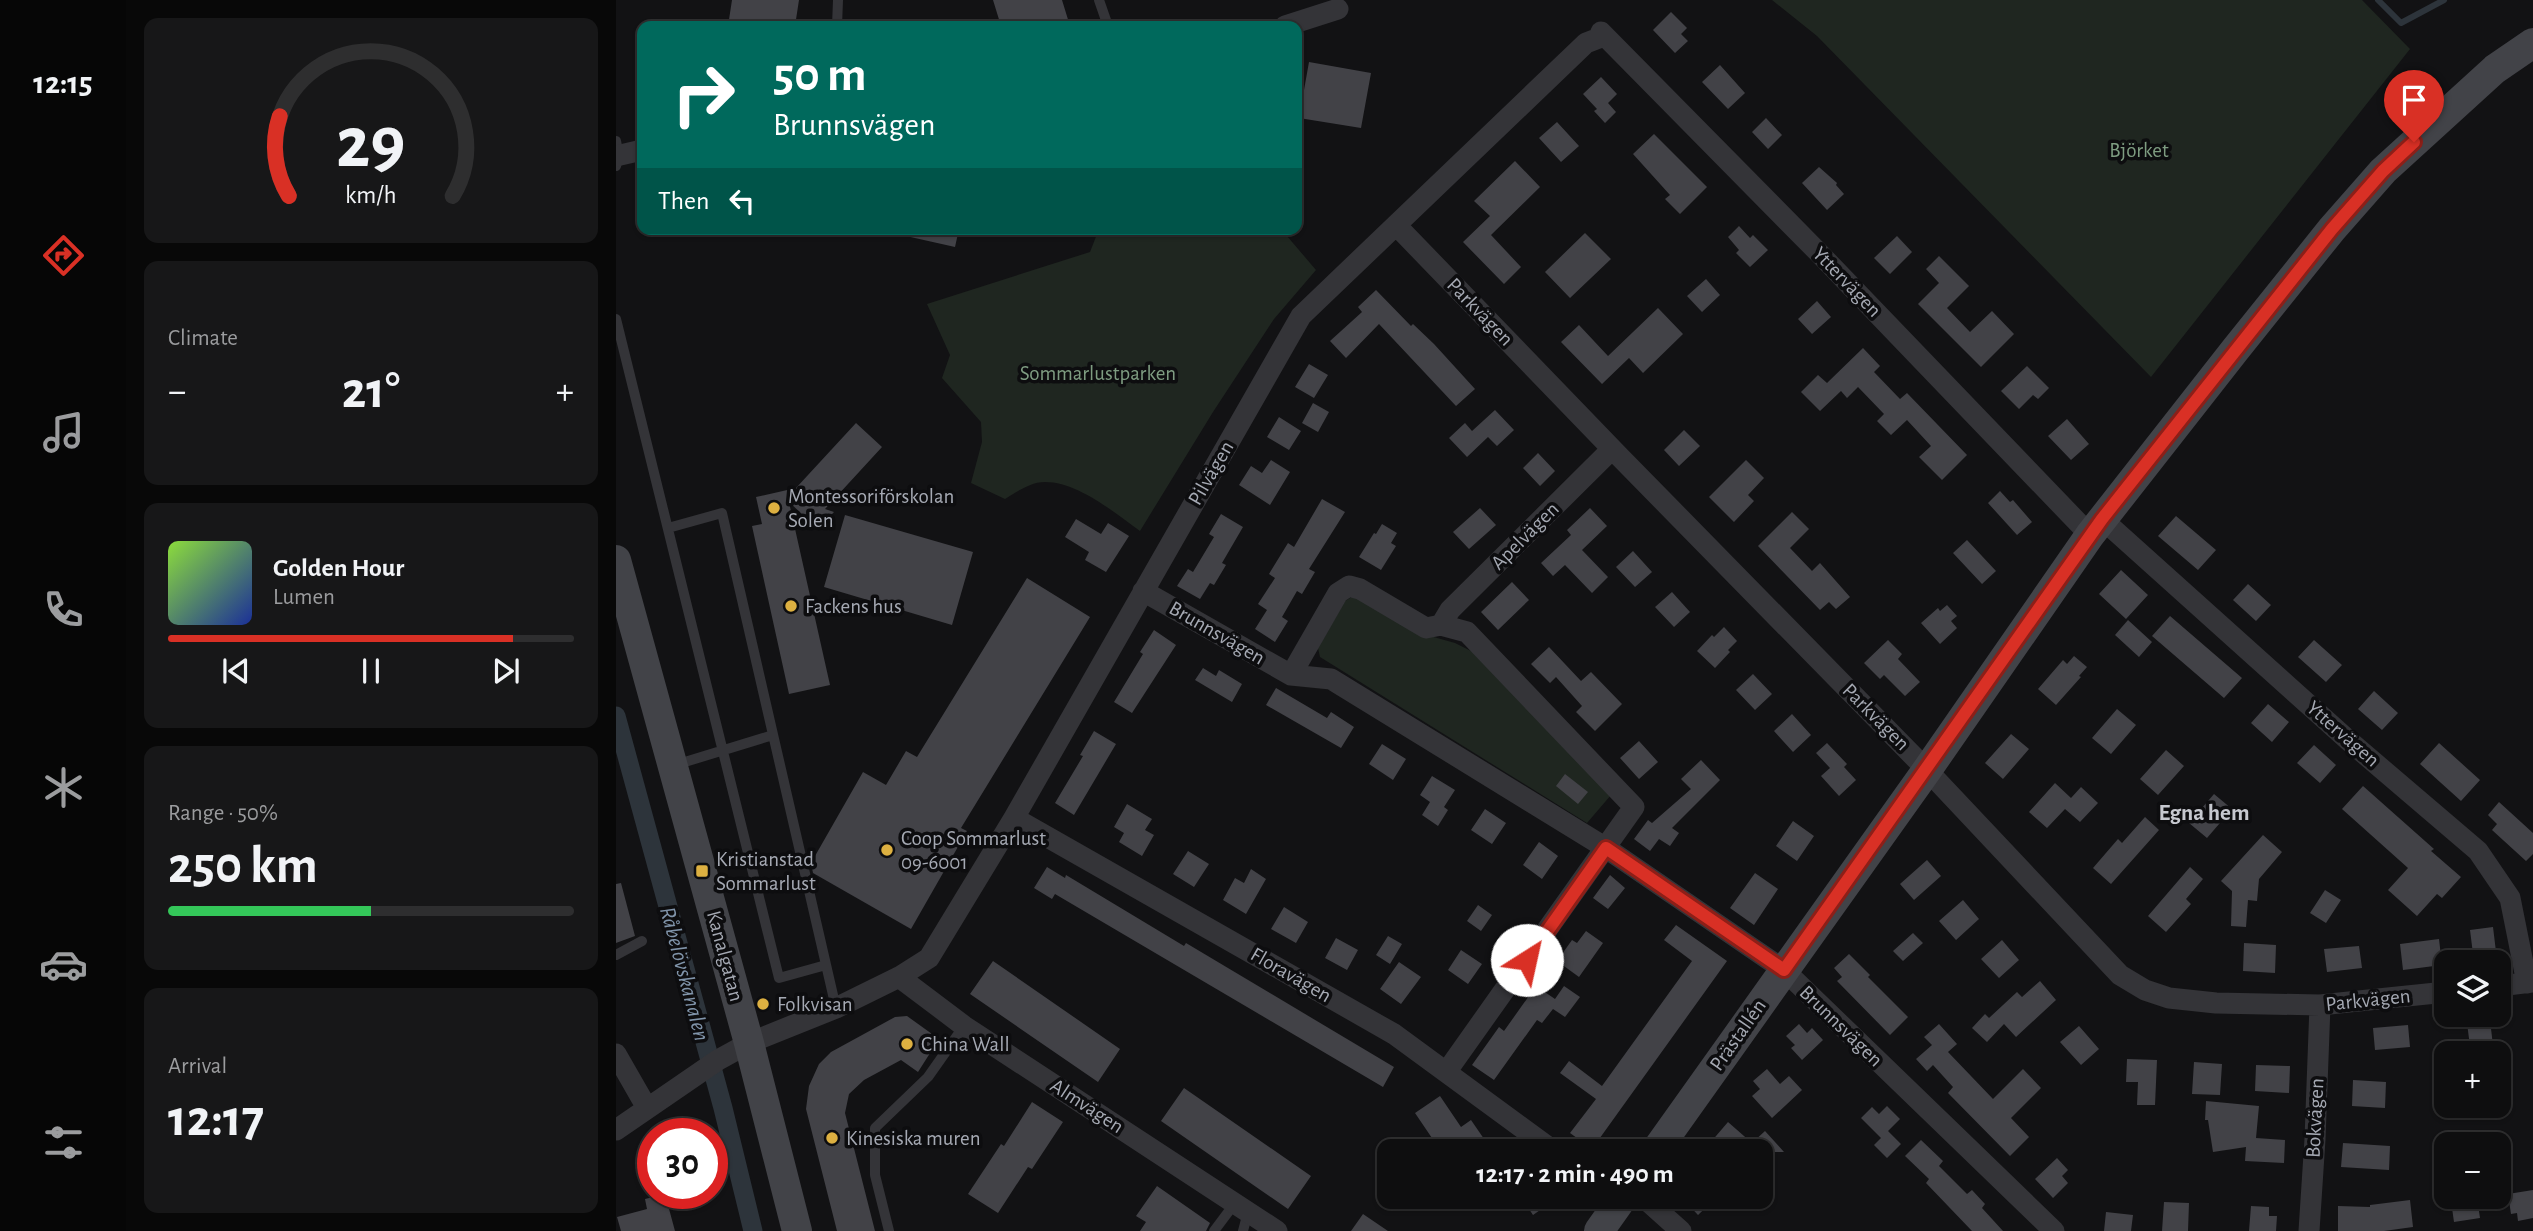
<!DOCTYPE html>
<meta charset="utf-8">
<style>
:root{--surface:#0e0e0f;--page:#171718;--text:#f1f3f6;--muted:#9b9c9e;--line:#2e2e2f;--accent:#d93025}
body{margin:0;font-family:"Alegreya Sans",sans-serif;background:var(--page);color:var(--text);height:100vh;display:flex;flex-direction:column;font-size:26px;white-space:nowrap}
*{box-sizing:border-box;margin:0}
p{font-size:23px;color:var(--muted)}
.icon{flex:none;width:38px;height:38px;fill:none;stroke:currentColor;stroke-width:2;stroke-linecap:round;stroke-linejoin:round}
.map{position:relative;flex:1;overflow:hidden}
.details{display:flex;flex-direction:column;gap:18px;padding:18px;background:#080808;width:490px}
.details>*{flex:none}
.banner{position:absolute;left:21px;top:21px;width:665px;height:214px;border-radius:14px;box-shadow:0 2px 5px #0004,0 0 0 2px var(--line);background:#00695c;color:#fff;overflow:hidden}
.controls{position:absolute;left:1818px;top:950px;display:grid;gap:14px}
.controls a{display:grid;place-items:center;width:77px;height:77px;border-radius:14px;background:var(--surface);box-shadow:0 2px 5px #0004,0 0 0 2px var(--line);font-size:35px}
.speed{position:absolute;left:21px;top:1118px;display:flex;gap:14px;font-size:35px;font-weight:700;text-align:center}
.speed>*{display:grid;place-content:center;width:91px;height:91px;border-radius:50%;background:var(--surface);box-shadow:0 2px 5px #0004,0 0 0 2px var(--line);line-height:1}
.speed .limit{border:10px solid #d22;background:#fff;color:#111}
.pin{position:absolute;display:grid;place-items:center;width:60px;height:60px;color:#fff;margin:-72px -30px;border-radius:50% 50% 50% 0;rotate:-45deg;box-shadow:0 0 7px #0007}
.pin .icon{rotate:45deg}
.me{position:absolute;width:77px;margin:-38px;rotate:35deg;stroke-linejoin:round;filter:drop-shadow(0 0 5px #0008)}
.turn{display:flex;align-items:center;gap:24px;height:147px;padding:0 21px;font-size:32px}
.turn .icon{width:91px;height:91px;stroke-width:2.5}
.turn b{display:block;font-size:49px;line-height:60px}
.then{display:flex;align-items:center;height:66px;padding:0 21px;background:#0003;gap:14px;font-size:26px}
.big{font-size:52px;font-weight:600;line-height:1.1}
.details .tile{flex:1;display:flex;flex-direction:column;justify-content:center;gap:10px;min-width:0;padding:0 24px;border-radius:14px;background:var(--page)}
.details .dial{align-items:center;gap:0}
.dial svg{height:182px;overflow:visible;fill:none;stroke:var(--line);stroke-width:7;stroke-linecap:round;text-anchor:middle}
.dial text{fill:var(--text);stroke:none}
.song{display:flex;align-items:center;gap:21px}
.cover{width:84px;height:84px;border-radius:10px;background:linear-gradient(135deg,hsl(90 70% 55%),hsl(230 70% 35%))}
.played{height:7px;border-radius:4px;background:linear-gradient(90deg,var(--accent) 85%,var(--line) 85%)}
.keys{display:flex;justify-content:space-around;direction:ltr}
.heat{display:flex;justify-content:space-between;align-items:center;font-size:38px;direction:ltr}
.charge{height:10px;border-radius:5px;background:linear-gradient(90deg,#34c759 50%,var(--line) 0)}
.trip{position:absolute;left:761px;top:1139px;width:396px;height:70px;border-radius:14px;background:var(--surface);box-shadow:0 2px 5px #0004,0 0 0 2px var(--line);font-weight:600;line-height:70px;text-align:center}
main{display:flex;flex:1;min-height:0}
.tab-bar{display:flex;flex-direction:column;width:126px;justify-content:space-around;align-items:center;background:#060606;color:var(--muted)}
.tab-bar .icon{width:49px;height:49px}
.tab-bar .active{color:var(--accent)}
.tab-bar b{font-size:32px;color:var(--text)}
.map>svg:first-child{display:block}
</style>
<main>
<nav class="tab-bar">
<b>12:15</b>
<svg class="icon active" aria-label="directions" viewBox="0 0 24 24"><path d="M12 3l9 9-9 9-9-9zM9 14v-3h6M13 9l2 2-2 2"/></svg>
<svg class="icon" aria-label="music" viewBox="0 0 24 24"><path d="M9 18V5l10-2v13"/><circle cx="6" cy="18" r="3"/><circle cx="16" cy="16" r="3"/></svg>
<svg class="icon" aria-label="phone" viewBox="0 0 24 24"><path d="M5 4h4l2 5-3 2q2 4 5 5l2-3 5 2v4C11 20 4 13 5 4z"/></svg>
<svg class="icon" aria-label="climate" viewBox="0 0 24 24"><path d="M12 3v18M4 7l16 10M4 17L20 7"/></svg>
<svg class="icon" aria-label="car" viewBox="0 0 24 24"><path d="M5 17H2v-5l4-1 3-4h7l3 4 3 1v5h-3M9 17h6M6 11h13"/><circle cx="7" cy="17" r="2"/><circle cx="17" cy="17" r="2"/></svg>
<svg class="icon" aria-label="filters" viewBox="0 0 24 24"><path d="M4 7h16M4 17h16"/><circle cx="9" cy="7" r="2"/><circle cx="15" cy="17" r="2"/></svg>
</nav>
<section class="details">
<div class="tile dial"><svg viewBox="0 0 100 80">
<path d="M14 69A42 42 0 1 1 86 69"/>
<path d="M14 69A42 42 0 0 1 10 34" stroke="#d93025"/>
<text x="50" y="56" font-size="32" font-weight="700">29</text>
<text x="50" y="72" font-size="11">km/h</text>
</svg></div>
<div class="tile"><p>Climate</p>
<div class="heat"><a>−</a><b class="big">21°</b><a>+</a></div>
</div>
<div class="tile">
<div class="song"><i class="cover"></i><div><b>Golden Hour</b><p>Lumen</p></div></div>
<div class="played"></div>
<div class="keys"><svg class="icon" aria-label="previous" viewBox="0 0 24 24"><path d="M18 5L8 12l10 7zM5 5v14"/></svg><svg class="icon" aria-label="pause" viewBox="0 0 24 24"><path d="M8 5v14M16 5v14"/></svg><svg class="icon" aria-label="next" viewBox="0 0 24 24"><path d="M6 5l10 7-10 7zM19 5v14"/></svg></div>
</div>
<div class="tile"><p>Range · 50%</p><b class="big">250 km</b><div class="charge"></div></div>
<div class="tile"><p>Arrival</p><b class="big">12:17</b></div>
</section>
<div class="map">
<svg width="1917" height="1231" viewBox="0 0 1917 1231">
<rect width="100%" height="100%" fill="#121214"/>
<path fill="#1f2620" d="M1156 0H1746L1794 49 1535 377 1201 36Z
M483 229H665L700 270 658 319 597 412 524 531C499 513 462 482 429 482 414 482 401 492 389 499L355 483 366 442 365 422 326 378 334 355 311 304 474 252Z
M739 595 807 634 839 643 859 653 995 795 971 823 704 657 702 648 729 601Z"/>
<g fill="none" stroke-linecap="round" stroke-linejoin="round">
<path stroke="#2d343b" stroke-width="6" d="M1762 0 1785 23 1828 0"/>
<path stroke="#2d343b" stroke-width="19" d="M0 716 107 1108 137 1231"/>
</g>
<path fill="#424247" d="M116 0H183L179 26H112Z
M377 0H446L454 26H385Z
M1055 12 1071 28 1065 34 1072 41 1059 53 1037 30Z
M693 62 755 73 745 128 683 118Z
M1104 65 1129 93 1112 109 1086 82Z
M985 77 1001 94 992 103 1000 112 989 123 978 111 981 109 967 94Z
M1150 118 1166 135 1152 149 1136 132Z
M941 122 963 146 945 162 923 138Z
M1038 134 1091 187 1064 214 1049 199 1054 195 1017 154Z
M899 161 924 187 875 235 905 267 888 284 847 242 874 216 858 201Z
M1203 167 1221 183 1220 185 1228 194 1211 210 1186 183Z
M1123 226 1134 238 1137 235 1152 250 1134 267 1120 253 1123 250 1112 237Z
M290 229H343L339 247 290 236Z
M969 233 995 259 954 298 929 272Z
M1281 236 1296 252 1274 274 1258 258Z
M1323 256 1353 286 1331 308 1354 332 1376 311 1398 334 1365 367 1302 304 1323 283 1310 269Z
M1090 279 1104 295 1086 312 1071 296Z
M760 290 795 326 797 324 818 344 859 389 840 406 763 324 730 358 714 341 746 312 742 307Z
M1201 301 1215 317 1196 334 1182 319Z
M1042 308 1067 334 1027 373 1013 358 986 384 945 342 963 325 992 356Z
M1247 348 1264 366 1258 372 1284 399 1291 393 1351 455 1326 480 1303 457 1315 446 1291 420 1275 435 1261 421 1268 414 1242 387 1231 398 1225 391 1204 411 1185 392 1202 375 1211 383Z
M693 364 712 375 698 398 679 387Z
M1411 366 1433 388 1422 399 1417 395 1403 409 1385 391Z
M697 403 713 412 702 432 686 423Z
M879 410 898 430 881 446 872 437 851 457 833 438 849 423 856 431Z
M663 417 685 431 673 450 651 437Z
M1451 419 1473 444 1455 460 1432 436Z
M240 423 266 447 209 509 218 512 202 529 173 502 214 685 173 694 136 526 146 524 140 497 180 488Z
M1068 430 1084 446 1063 466 1048 450Z
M922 453 939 471 924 486 907 468Z
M655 460 674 472 654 505 623 485 635 466 646 473Z
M1130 460 1148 478 1132 495 1138 501 1118 522 1093 497Z
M1384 491 1394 502 1397 500 1416 522 1401 535 1372 503Z
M706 499 729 512 693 569 699 572 686 594 681 591 666 617 672 621 659 642 639 629 651 610 642 604 659 578 653 574 672 543 678 547Z
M864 508 880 525 853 549 837 532Z
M974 508 991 526 966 550 992 577 976 593 949 565 937 576 925 563 955 535 951 530Z
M1176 512 1193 529 1174 548 1196 571 1204 563 1234 597 1220 609 1213 602 1204 610 1142 546Z
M605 514 627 527 606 563 610 565 598 585 594 583 584 599 561 586 572 569 577 572 598 537 593 534Z
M229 515 357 552 336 625 208 587Z
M1560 516 1600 550 1582 570 1542 536Z
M460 519 485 534 492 523 513 536 490 572 469 560 473 552 449 537Z
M766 524 781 533 775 543 780 546 765 570 743 557 758 533 760 534Z
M1351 540 1380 571 1366 584 1337 553Z
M1017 551 1036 572 1019 587 1000 567Z
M1505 570 1532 595 1510 619 1483 594Z
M411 578 474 617 345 828 351 831 295 929 197 873 195 863 247 772 270 785 290 751 301 757Z
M896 582 913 600 882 630 865 612Z
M1632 584 1655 605 1640 621 1617 600Z
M1056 592 1074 612 1058 627 1039 607Z
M1331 605 1341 616 1335 621 1341 628 1324 644 1305 623 1322 608 1324 611Z
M1554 616 1626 678 1608 698 1536 636Z
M1512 620 1536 642 1523 657 1499 635Z
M1108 627 1121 641 1112 650 1114 652 1099 668 1081 651 1096 635 1098 637Z
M538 630 560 645 516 713 498 702 527 654 524 652Z
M1272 640 1286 654 1282 659 1304 682 1289 696 1268 675 1264 679 1248 663Z
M1698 640 1726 665 1710 682 1682 657Z
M933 647 965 681 975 672 1006 704 979 731 960 712 966 706 940 677 934 683 915 664Z
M1458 656 1471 667 1463 676 1465 677 1440 705 1422 689 1447 660 1451 664Z
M587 668 600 676 603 670 626 684 616 702 579 680Z
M1137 674 1156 694 1139 710 1120 690Z
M660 688 711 718 715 712 738 727 725 748 650 705Z
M1758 691 1782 713 1766 730 1742 709Z
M1652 704 1673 722 1656 742 1635 723Z
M1501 709 1520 725 1495 754 1476 738Z
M1176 714 1195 735 1177 752 1158 731Z
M478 731 500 744 458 815 439 803 467 756 464 755Z
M1395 734 1413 749 1387 779 1369 763Z
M1023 741 1042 762 1023 779 1004 758Z
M1211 743 1231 764 1228 767 1240 780 1223 796 1205 776 1214 768 1200 753Z
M1823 743 1864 780 1845 801 1804 764Z
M766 744 790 759 777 780 753 764Z
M1698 745 1720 765 1704 783 1681 763Z
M1550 750 1568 766 1542 795 1524 779Z
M1085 760 1104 780 1056 828 1063 833 1054 846 1043 839 1034 851 1018 839 1032 820 1036 823 1075 789 1065 779Z
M949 774 972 792 962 804 940 786Z
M816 776 839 790 828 807 832 810 822 826 806 815 814 802 804 795Z
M1439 783 1455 798 1465 787 1482 803 1464 822 1449 809 1431 828 1413 812Z
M1747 786 1818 849 1815 851 1845 877 1826 898 1821 894 1801 916 1772 890 1792 868 1726 809Z
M1598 794 1616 809 1591 838 1573 823Z
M1883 802 1917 833V854L1910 861 1876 830 1881 824 1872 815Z
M511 804 536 819 529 830 538 835 526 856 503 842 508 833 498 827Z
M869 809 890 823 876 844 855 830Z
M1529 817 1543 830 1495 884 1477 868 1502 839 1506 843Z
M1177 821 1198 836 1181 861 1160 846Z
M1647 835 1666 852 1643 879 1641 901 1632 900 1630 927 1615 926 1616 891 1605 881Z
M923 842 942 856 926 879 907 865Z
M572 851 593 864 578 887 557 874Z
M1311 860 1325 876 1298 900 1284 884Z
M431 867 449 878 450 875 568 946 570 943 778 1067 767 1087 439 894 436 899 418 888Z
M1574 867 1587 879 1570 899 1575 904 1550 932 1532 916Z
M635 869 650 879 630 914 607 900 619 878 628 883Z
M1139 873 1162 889 1138 925 1114 908Z
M994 875 1009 888 992 909 977 898Z
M5 883 19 936 0 943V884Z
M1709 890 1725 900 1710 923 1694 913Z
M1347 900 1363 919 1340 940 1323 921Z
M862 905 876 915 865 931 851 921Z
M668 907 692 922 680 943 655 929Z
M1060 925 1111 961 976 1149 954 1133 980 1099 944 1073 953 1061 986 1086 1076 961 1048 940Z
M1877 927 1881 960 1858 962 1854 930Z
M970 931 987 943 963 977 941 961 956 940 961 943Z
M1297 933 1307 943 1287 961 1277 951Z
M772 936 786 944 774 964 760 955Z
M720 938 742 950 731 970 709 958Z
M1823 939 1826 965 1787 970 1784 944Z
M1386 940 1403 960 1383 978 1365 959Z
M1628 943 1660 945 1659 973 1627 971Z
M1743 946 1746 968 1711 972 1708 949Z
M845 950 866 964 852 984 832 970Z
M1233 954 1254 975 1252 977 1292 1017 1274 1035 1221 981 1226 977 1218 968Z
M377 961 504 1049 482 1082 354 994Z
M783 962 805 977 785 1004 764 989Z
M1424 981 1440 1000 1400 1037 1388 1024 1371 1042 1356 1028 1369 1014 1373 1018 1401 992 1406 997Z
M920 986 939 999 948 986 964 997 949 1017 937 1009 926 1023 921 1020 878 1080 856 1065 883 1027 888 1031Z
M291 1016 323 1039 302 1072 285 1060 248 1080 233 1094 229 1113 259 1231H221L190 1109 193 1086 203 1064 215 1052 279 1017Z
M1874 1020 1878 1054H1855L1851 1023Z
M1183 1024 1191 1033 1196 1028 1207 1040 1186 1060 1175 1048 1179 1045 1170 1036Z
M1323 1024 1341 1044 1332 1052 1377 1099 1407 1069 1425 1088 1395 1118 1413 1137 1394 1156 1332 1093 1337 1087 1317 1065 1311 1071 1300 1059 1316 1045 1308 1037Z
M1792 1025 1794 1047 1759 1050 1757 1028Z
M1463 1026 1483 1049 1465 1065 1444 1042Z
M1511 1059 1541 1060 1539 1105H1521L1522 1082H1510Z
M1578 1062 1606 1064 1604 1095 1576 1094Z
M1640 1065 1674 1066 1673 1093 1639 1091Z
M1151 1069 1164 1084 1173 1076 1186 1090 1156 1118 1136 1096 1144 1089 1137 1081Z
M1737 1080 1770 1082 1769 1108 1736 1106Z
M568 1088 695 1176 672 1209 545 1121Z
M824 1096 845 1127 855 1120 877 1152H840L830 1138 820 1144 799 1113Z
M1590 1101 1643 1106 1640 1138 1669 1140 1668 1163 1629 1161 1630 1147 1597 1152 1592 1120H1589Z
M416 1102 447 1122 416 1169 412 1167 382 1213 352 1194 385 1144 388 1146Z
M1271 1106 1284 1119 1272 1131 1285 1144 1271 1158 1258 1145 1266 1137 1265 1138 1245 1118 1256 1107 1263 1114Z
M1112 1122 1136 1143 1149 1131 1168 1152H1104L1094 1143Z
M1305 1140 1327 1161 1323 1166 1351 1194 1356 1190 1369 1204 1366 1208 1387 1231H1356L1310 1183 1313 1179 1289 1156Z
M1727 1143 1774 1146 1773 1170 1725 1167Z
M1441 1158 1452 1170 1446 1176 1452 1183 1437 1198 1419 1179Z
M541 1186 594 1223 590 1231H524L530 1222 520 1216Z
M1917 1190V1218L1902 1221 1901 1213 1895 1214 1892 1194Z
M49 1194 59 1231H5L1 1217 31 1209 29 1199Z
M905 1197H943L917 1215Z
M1065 1197H1101L1082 1215Z
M1861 1198 1864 1218 1838 1222 1835 1201Z
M1794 1200 1797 1227 1768 1231H1722V1206L1754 1207V1205Z
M1548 1202 1573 1203 1572 1231H1546Z
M1635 1206 1653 1207V1216H1661L1660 1231H1633Z
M1490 1212 1517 1215 1515 1231H1488Z
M747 1214 772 1231H735Z"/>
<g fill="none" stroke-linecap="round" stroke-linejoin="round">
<path stroke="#343438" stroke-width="10" d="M483 0 492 26
M221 26 222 0
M0 141 3 156 0 166
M0 319 163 978 210 965
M52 528 106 513 220 1008
M59 765 157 735
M0 955 26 941
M273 1231 259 1175V1128L312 1077 348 1026
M598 1231 619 1203
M627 1231 632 1212"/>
<path stroke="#343438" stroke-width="21" d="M669 26 722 9
M0 156 26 150
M780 225 1003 456 1311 770 1504 975 1529 990 1553 998 1600 1003 1704 1005 1830 992
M1486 519 1732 740 1862 851 1894 898 1911 983
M527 591 675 675 715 679 990 848 1168 970 1438 1231
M825 625 834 610 996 449
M675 675 722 593 733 586 744 589 810 628 825 625 851 632 1018 807 831 1071
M398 818 778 1034 939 1152
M283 977 348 1026 661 1231
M1883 986 1917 982
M0 1054 31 1108
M0 1130 102 1060 133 1043 220 1008 283 977 313 958 398 818 685 316 970 43 983 38 985 32 1203 253 1474 535
M1027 1197 1065 1231
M1693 1231 1699 1139 1704 1005"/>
<path stroke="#424348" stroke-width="30" d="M0 560 133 1043 181 1231
M1039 1152 1311 770 1474 535 1619 350 1716 229 1767 171 1879 69 1917 43
M983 1231 1007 1197"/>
</g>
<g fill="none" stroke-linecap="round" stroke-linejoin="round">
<defs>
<path id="route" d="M911 960 990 848 1168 970 1486 519 1716 229 1767 171 1798 142"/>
</defs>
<use href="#route" stroke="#8d1f18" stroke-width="18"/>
<use href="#route" stroke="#d93025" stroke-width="12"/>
</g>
<g fill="#ddb041" stroke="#0d0d0f" stroke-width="2.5">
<circle cx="158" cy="508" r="7"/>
<circle cx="175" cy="606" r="7"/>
<circle cx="271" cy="850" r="7"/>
<rect x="79" y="864" width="14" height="14" rx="3.5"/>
<circle cx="147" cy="1004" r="7"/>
<circle cx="291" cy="1044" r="7"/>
<circle cx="216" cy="1138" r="7"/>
</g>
<g text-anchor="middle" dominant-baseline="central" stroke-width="7" stroke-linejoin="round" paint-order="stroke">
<g font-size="21" fill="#7e9c81" stroke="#0d0d0f">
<text x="1523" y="150">Björket</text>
<text x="482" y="373">Sommarlustparken</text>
</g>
<g font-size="21" fill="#a5a9b3" stroke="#0d0d0f">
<text transform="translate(1231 282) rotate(46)">Yttervägen</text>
<text transform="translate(864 312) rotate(46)">Parkvägen</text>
<text transform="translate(595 473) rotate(-60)">Pilvägen</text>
<text transform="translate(909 536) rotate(-45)">Apelvägen</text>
<text transform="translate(601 633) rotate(30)">Brunnsvägen</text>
<text transform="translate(1260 717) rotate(45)">Parkvägen</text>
<text transform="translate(1727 734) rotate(41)">Yttervägen</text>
<text transform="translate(109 956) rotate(75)">Kanalgatan</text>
<text transform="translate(675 975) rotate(30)">Floravägen</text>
<text transform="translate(1752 1000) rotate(-6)">Parkvägen</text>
<text transform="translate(1225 1026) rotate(44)">Brunnsvägen</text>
<text transform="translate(1122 1035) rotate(-55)">Prästallén</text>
<text transform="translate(471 1106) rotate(33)">Almvägen</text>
<text transform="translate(1699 1118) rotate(-87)">Bokvägen</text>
</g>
<g font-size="21" fill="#a5a9b3" stroke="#0d0d0f" text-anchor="start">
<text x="172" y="496">Montessoriförskolan<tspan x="172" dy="24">Solen</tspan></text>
<text x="189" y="606">Fackens hus</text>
<text x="285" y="838">Coop Sommarlust<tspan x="285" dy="24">09-6001</tspan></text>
<text x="100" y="859">Kristianstad<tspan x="100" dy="24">Sommarlust</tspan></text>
<text x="161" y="1004">Folkvisan</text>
<text x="305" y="1044">China Wall</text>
<text x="230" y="1138">Kinesiska muren</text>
</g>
<g font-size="23" font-weight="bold" fill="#c6c8cf" stroke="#0d0d0f">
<text x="1588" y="813">Egna hem</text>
</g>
<g font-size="23" font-style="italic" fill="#8094aa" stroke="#0d0d0f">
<text transform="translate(68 974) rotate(75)">Råbelövskanalen</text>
</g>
</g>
</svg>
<div class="controls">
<a><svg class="icon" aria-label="layers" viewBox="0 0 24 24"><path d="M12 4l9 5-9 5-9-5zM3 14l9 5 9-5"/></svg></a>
<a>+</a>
<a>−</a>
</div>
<div class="speed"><div class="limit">30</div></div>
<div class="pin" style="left:1798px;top:142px;background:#d93025"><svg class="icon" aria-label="arrive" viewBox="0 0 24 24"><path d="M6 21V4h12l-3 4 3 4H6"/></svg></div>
<svg class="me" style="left:911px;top:960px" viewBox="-20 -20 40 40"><circle r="19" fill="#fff"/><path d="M0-13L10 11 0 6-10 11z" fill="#d93025"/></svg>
<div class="trip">12:17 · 2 min · 490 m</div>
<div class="banner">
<div class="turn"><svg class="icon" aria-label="right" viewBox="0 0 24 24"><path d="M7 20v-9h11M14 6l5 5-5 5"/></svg><div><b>50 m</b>Brunnsvägen</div></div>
<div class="then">Then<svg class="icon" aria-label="left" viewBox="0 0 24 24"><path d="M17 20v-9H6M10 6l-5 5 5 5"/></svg></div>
</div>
</div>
</main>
